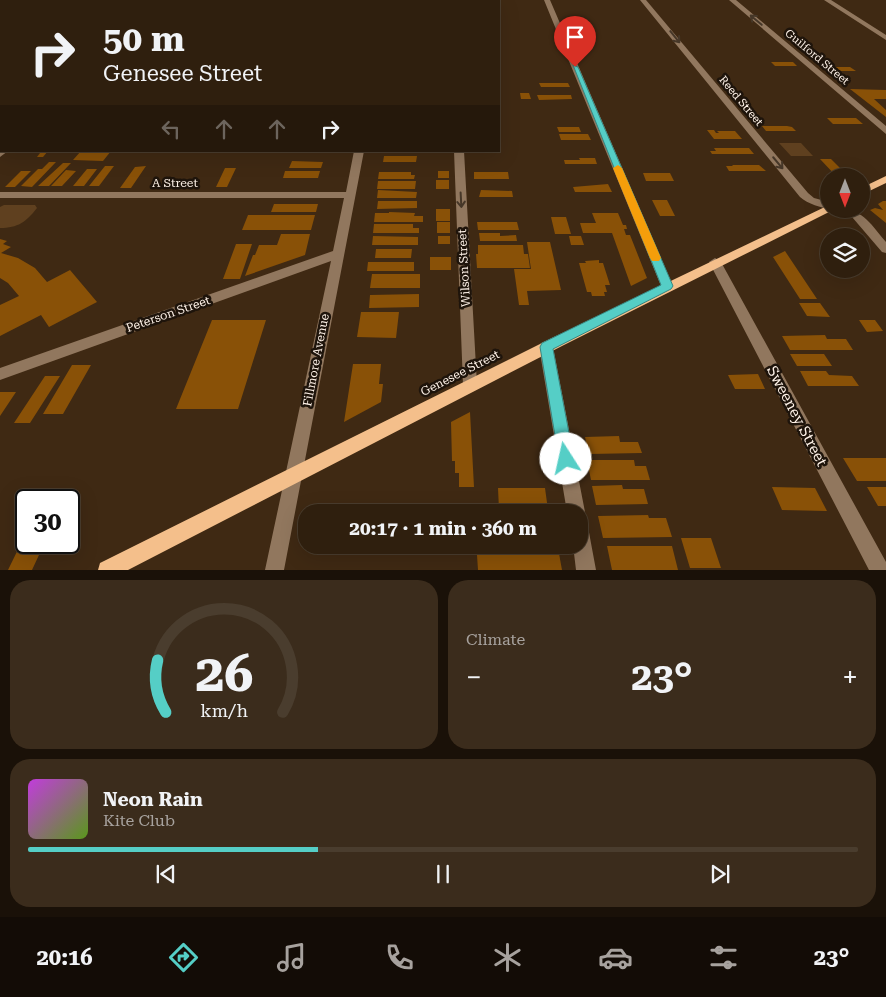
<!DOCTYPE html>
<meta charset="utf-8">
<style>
:root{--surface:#2f1f0e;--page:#3b2c1c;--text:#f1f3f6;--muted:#a7a29e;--line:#4a3d2e;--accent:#55cec6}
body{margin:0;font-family:"Roboto Serif",serif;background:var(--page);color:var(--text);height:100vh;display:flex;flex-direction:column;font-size:19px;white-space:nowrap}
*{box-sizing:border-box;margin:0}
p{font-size:16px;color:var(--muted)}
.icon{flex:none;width:28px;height:28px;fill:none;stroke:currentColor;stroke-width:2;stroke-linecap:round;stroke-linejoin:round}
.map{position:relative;height:570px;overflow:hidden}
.panel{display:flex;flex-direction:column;gap:10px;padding:10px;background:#1a1108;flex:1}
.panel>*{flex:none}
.hud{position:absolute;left:0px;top:0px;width:500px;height:152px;box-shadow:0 5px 20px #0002,0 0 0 1px var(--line);background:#2f1f0e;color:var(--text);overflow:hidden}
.needle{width:32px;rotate:180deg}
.controls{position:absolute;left:820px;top:168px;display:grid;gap:10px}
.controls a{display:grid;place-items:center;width:50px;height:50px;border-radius:50%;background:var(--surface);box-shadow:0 5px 20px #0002,0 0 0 1px var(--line);font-size:25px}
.speed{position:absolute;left:15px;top:489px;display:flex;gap:10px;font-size:25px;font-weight:700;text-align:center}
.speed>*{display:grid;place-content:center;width:65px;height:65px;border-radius:50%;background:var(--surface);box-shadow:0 5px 20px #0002,0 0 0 1px var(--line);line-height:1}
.speed .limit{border:2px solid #111;border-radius:8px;background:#fff;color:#111}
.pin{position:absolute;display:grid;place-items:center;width:42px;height:42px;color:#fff;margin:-51px -21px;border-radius:50% 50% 50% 0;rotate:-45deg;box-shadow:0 0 5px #0007}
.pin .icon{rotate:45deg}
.me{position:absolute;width:55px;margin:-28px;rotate:350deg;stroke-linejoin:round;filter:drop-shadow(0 0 4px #0008)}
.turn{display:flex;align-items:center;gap:18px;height:105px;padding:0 20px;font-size:22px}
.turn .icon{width:65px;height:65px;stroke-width:2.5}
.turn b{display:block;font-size:35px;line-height:42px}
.lanes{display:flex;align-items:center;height:48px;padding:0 20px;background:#0003;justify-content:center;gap:25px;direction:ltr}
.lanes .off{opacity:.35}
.big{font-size:38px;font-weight:700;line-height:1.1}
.panel .widget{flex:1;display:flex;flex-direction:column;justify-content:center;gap:8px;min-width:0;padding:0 18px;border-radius:20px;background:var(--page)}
.panel .dial{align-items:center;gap:0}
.dial svg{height:130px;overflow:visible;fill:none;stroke:var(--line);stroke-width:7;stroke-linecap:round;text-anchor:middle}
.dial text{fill:var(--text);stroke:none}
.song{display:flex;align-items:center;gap:15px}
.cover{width:60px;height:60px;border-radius:8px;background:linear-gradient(135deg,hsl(290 70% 55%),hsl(90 70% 35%))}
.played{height:5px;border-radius:2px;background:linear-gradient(90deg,var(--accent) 35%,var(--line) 35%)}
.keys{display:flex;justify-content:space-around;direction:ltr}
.heat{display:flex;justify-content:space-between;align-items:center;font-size:28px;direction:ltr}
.panel .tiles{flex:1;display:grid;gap:10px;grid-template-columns:1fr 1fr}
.widget:last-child{grid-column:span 2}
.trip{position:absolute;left:298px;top:504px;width:290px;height:50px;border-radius:20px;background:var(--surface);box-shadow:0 5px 20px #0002,0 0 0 1px var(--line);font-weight:700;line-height:50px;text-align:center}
.dock{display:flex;height:80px;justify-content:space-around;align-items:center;background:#130c06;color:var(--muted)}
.dock .icon{width:35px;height:35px}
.dock .active{color:var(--accent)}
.dock b{font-size:22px;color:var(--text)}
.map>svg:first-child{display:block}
</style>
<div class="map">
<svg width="886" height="570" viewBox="0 0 886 570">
<rect width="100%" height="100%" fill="#3f2913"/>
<path fill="#5f401f" d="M779 143H801L813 156H791Z
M4 205H35L37 208C26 222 18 228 0 228V207Z"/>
<path fill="#895107" d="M771 62H793L797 66H775Z
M829 67H850L856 71H834Z
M539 83H568L570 87H541Z
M850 89 886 90V99H874L886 110V117Z
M520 93H529L531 99H521Z
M537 95H571L572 99 539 100Z
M827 118H856L863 124H833Z
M762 126H787L792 127 796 131H766Z
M557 127H579L581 132H559Z
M707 130H714L716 133H719L717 131H735L742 139H714Z
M559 134H588L591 140H561Z
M714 148H749L754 154H712L710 151H716Z
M18 151H48L43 157H37L40 153H16Z
M81 151H111L103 161 73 160Z
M384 156H417L416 162H383Z
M579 158H595L597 164H565L564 160H580Z
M820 159H831L848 176H836Z
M292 161 323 162 321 168H289Z
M49 162H56L32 187 21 186 38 169H42Z
M63 163H71L49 186H38Z
M732 165H759L766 171H729L726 166H733Z
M105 166H114L99 186H89Z
M146 166 131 188H120L135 167Z
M225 168H236L227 187H216Z
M87 169H97L84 186H73Z
M66 170 76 171 62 186H51Z
M21 171H31L15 187H5Z
M285 171H320L318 178H283Z
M438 171H449V178H438Z
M379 172H411V175H415L414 179H378Z
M474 172H508L509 179H474Z
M643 173H670L674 181H646Z
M436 180H449V189H436Z
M378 181H416L415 189H377Z
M608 184 612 192H575L573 187Z
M378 190 417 192 416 198H377Z
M481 190 512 191 513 197H479Z
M652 200H667L675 216H660Z
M378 201H417V208L377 209Z
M883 201H886V223L870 210 875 208 883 210 878 204Z
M274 204H318L316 212H271Z
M436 209H450V221H436Z
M389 212 415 213 414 216H423V222H374L375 213H389Z
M592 213H618L623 225H626L627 229H624L626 235H630L647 278 631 286 612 233H583L580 223H596Z
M248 215H315L311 230H242Z
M551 217H566L571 234H555Z
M437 222H450V233H437Z
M477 222H517L519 230H478Z
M374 224H413V228H419V233H373Z
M479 233H500V236L516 235 517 241H480Z
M281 234H310L305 255 245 276 253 255H255L259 245H277Z
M373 236 418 237V245H372Z
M438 236H450V244H438Z
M569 236H581L584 245H571Z
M0 239 7 241 3 244 11 247 1 253 18 258 35 268 47 282 70 270 97 302 49 327 41 315 0 336V305L19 296 8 283 0 278Z
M527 242H550L561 290 527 291 529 305H519L514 269H531Z
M236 244H252L240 279H223Z
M478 245H523L524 254H478Z
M376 249H412L411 258H375Z
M785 251 817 299H800L773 257Z
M476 254H528L530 268H477Z
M430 257H451V270H430Z
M599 260V263H603L610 285H605L607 292H604L605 296H592L591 292H587L579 263H586L585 261Z
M368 262H414V271H367Z
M372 274H420V288H370Z
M419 294V307L369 308 370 295Z
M799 303H820L830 317 807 316Z
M361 312H399L396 338 357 337Z
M212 320H266L238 409H176Z
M859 320H875L883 331 867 332Z
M825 335 827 339H846L853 350H790L782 336Z
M790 354H824L832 366H797Z
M353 364H381L379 384H383L381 402 344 422Z
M72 365H91L63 414H43Z
M800 371H826L829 375 852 376 859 386H808Z
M758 374 765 389H735L728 375Z
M45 376H60L30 423H14Z
M0 392H16L0 416Z
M470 412 474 487H459V473H455V461H452L451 422Z
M619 436 620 442H638L642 453 589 454 585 437Z
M843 458H886V481H857Z
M587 460H634L635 466H646L650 480H591Z
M622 485 623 489H644L648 504 596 505 592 486Z
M772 487 815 488 827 511 782 510Z
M867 487H886V506H878Z
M498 488H545L548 510H499Z
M648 515 649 518H666L672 537 603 538 598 516Z
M26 533V542H45L32 570H8Z
M681 538H711L721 568H690Z
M607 546H672L678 570H612Z
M558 548 562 570H478L477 555H501V549Z"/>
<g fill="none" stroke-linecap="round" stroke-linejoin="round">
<path fill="#91775e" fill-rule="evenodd" d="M449 0H455V1H449Z
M544 0H550L673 286 671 289H663L661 286Z
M640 0H646L808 193 814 198 829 202V209H831C821 208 808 204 800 197Z
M729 0H736L886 126V134Z
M824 0H831L886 35V40Z
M0 37H1V41H0Z
M0 149 1 151H8L0 157Z
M354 151H364L284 570H265L331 261 0 380V368L333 251 344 198H0V192H346Z
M454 151H464L477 385 475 389 470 391 465 389 463 385Z
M833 209C864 209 867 220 886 242V253L882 252 852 217 834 211Z
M715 258 721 262 886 562V570H869L709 262Z
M546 341 551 343 553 347 585 512 581 519 585 521 588 527 596 570H576L573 545H579V512H567L539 347 541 343Z"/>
<path fill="#f4bf8b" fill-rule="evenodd" d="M886 176V183L861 195V188Z
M829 205V209H834L833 210 562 346 128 570H98L100 563 552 338Z"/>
</g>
<defs><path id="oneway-shaft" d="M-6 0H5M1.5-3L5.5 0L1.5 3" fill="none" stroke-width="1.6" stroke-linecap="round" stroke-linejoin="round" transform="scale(1.25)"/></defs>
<g stroke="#463728">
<use href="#oneway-shaft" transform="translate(756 20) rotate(-140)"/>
<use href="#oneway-shaft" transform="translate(675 37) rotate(51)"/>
<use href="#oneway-shaft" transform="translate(778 163) rotate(50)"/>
<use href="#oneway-shaft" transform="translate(461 200) rotate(87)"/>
</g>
<path fill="#55cec6" stroke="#378681" d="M573 65 578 67 673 286 671 289 553 349 574 459 572 464 566 466 561 464 559 459 540 347 542 343 661 285Z"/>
<path fill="#f59e0b" d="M618 165 622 168 661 258 659 261H652L650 258 613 168Z"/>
<g text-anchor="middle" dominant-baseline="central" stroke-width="5" stroke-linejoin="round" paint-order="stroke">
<g font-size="11" fill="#fef2e8" stroke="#1e140b">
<text transform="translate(817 57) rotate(40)">Guilford Street</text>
<text transform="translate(741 101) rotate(50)">Reed Street</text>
</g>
<g font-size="12" fill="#fef2e8" stroke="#1e140b">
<text x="175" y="183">A Street</text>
<text transform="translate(464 268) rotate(-93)">Wilson Street</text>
<text transform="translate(168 314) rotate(-19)">Peterson Street</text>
<text transform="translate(316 360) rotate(-79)">Fillmore Avenue</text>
<text transform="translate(460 373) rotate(-27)">Genesee Street</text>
</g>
<g font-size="15" fill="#fef2e8" stroke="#1e140b">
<text transform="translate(797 416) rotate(62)">Sweeney Street</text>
</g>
</g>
</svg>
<div class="controls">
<a><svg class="needle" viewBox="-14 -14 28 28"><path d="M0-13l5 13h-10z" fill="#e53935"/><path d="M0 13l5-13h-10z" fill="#a7a29e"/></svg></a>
<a><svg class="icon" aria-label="layers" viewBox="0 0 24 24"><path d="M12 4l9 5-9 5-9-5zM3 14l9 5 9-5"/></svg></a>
</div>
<div class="speed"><div class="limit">30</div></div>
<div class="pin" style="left:575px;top:67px;background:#d93025"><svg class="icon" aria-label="arrive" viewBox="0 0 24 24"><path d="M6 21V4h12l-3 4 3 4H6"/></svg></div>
<svg class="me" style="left:566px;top:459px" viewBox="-20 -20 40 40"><circle r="19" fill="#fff"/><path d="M0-13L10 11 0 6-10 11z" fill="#55cec6"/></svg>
<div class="trip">20:17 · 1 min · 360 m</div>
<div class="hud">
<div class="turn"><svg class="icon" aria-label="right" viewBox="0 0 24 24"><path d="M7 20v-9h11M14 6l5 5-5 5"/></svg><div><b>50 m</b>Genesee Street</div></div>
<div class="lanes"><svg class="icon off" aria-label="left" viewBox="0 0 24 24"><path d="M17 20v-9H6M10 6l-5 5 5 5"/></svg><svg class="icon off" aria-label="ahead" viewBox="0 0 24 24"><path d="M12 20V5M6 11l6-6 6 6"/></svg><svg class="icon off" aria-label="ahead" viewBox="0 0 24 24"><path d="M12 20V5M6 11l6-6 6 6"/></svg><svg class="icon" aria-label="right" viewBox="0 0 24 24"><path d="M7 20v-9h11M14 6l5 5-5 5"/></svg></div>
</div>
</div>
<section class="panel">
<div class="tiles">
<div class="widget dial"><svg viewBox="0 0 100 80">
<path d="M14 69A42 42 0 1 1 86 69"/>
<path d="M14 69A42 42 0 0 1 9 37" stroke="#55cec6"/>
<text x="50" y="56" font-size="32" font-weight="700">26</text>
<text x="50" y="72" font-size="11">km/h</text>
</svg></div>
<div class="widget"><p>Climate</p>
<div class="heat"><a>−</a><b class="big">23°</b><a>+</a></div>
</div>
<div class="widget">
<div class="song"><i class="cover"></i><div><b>Neon Rain</b><p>Kite Club</p></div></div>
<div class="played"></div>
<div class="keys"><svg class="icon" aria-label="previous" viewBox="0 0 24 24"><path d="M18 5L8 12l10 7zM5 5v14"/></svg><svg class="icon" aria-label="pause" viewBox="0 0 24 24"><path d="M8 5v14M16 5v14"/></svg><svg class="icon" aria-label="next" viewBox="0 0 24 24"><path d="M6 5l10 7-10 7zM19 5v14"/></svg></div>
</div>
</div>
</section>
<nav class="dock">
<b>20:16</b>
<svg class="icon active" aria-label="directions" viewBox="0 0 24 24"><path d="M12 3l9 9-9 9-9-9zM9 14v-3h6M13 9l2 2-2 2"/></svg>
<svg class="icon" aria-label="music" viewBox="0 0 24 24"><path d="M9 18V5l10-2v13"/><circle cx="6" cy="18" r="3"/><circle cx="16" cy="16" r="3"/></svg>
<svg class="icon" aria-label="phone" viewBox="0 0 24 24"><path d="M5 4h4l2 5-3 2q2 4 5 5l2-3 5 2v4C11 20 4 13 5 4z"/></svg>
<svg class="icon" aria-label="climate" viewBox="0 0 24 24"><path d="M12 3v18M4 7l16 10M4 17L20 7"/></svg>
<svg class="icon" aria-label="car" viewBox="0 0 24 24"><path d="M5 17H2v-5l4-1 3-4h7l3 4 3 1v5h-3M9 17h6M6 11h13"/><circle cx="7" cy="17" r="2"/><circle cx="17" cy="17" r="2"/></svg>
<svg class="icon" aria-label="filters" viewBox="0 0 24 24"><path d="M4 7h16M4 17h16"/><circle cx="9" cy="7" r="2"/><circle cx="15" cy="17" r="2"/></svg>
<b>23°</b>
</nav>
